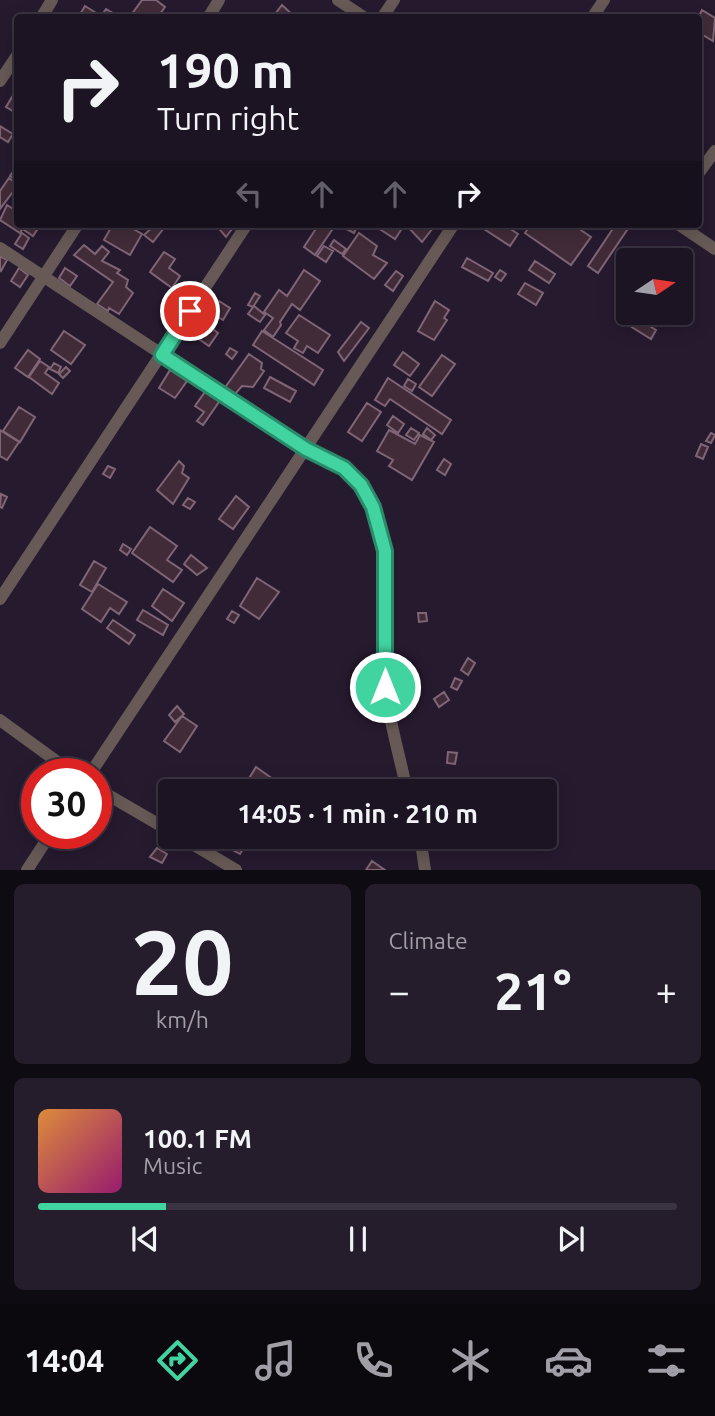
<!DOCTYPE html>
<meta charset="utf-8">
<style>
:root{--surface:#1c1423;--page:#251d2b;--text:#f1f3f6;--muted:#a09ea6;--line:#3a3341;--accent:#41d4a1}
body{margin:0;font-family:Ubuntu,sans-serif;background:var(--page);color:var(--text);height:100vh;display:flex;flex-direction:column;font-size:26px;white-space:nowrap}
*{box-sizing:border-box;margin:0}
p{font-size:23px;color:var(--muted)}
.icon{flex:none;width:38px;height:38px;fill:none;stroke:currentColor;stroke-width:2;stroke-linecap:round;stroke-linejoin:round}
.map{position:relative;height:870px;overflow:hidden}
.panel{display:flex;flex-direction:column;gap:14px;padding:14px;background:#0f0b13;flex:1}
.panel>*{flex:none}
.hud{position:absolute;left:14px;top:14px;width:688px;height:214px;border-radius:7px;box-shadow:0 4px 18px #0003,0 0 0 2px var(--line);background:#1c1423;color:var(--text);overflow:hidden}
.needle{width:46px;rotate:77deg}
.fabs{position:absolute;left:616px;top:248px;display:grid;gap:14px}
.fabs a{display:grid;place-items:center;width:77px;height:77px;border-radius:7px;background:var(--surface);box-shadow:0 4px 18px #0003,0 0 0 2px var(--line);font-size:35px}
.speed{position:absolute;left:21px;top:758px;display:flex;gap:14px;font-size:35px;font-weight:700;text-align:center}
.speed>*{display:grid;place-content:center;width:91px;height:91px;border-radius:50%;background:var(--surface);box-shadow:0 4px 18px #0003,0 0 0 2px var(--line);line-height:1}
.speed .limit{border:10px solid #d22;background:#fff;color:#111}
.pin{position:absolute;display:grid;place-items:center;width:60px;height:60px;color:#fff;margin:-30px;border:4px solid #fff;border-radius:50%;box-shadow:0 2px 7px #0007}
.me{position:absolute;width:77px;margin:-38px;rotate:0deg;stroke-linejoin:round;filter:drop-shadow(0 0 5px #0008)}
.turn{display:flex;align-items:center;gap:24px;height:147px;padding:0 28px;font-size:32px}
.turn .icon{width:91px;height:91px;stroke-width:2.5}
.turn b{display:block;font-size:49px;line-height:60px}
.lanes{display:flex;align-items:center;height:66px;padding:0 28px;background:#0003;justify-content:center;gap:35px;direction:ltr}
.lanes .off{opacity:.35}
.big{font-size:52px;font-weight:600;line-height:1.1}
.panel .card{flex:1;display:flex;flex-direction:column;justify-content:center;gap:10px;min-width:0;padding:0 24px;border-radius:10px;background:var(--page)}
.panel .dial{align-items:center;gap:0}
.dial b{font-size:91px;line-height:1}
.song{display:flex;align-items:center;gap:21px}
.cover{width:84px;height:84px;border-radius:10px;background:linear-gradient(135deg,hsl(30 70% 55%),hsl(320 70% 35%))}
.played{height:7px;border-radius:4px;background:linear-gradient(90deg,var(--accent) 20%,var(--line) 20%)}
.keys{display:flex;justify-content:space-around;direction:ltr}
.heat{display:flex;justify-content:space-between;align-items:center;font-size:38px;direction:ltr}
.panel .tiles{flex:1;display:grid;gap:14px;grid-template-columns:1fr 1fr}
.card:last-child{grid-column:span 2}
.trip{position:absolute;left:158px;top:779px;width:399px;height:70px;border-radius:7px;background:var(--surface);box-shadow:0 4px 18px #0003,0 0 0 2px var(--line);font-weight:600;line-height:70px;text-align:center}
.menu{display:flex;height:112px;justify-content:space-around;align-items:center;background:#0b080e;color:var(--muted)}
.menu .icon{width:49px;height:49px}
.menu .on{color:var(--accent)}
.menu b{font-size:32px;color:var(--text)}
.map>svg:first-child{display:block}
</style>
<div class="map">
<svg width="715" height="870" viewBox="0 0 715 870">
<rect width="100%" height="100%" fill="#261a2f"/>
<path fill="#422b39" stroke="#7f6575" stroke-width="2" d="M142 0H156L165 7 157 18H129Z
M282 5 296 18H272Z
M85 6 101 16 106 9 120 17 78 18Z
M702 10 715 18 713 41 698 32V18Z
M12 97 18 101V114L6 107Z
M0 126 13 134 8 142 0 137Z
M18 165V181L10 176Z
M9 178 18 185 0 209V191Z
M7 205 18 212V224H25L20 233 0 220Z
M28 224 37 230 33 236 24 230Z
M113 224H124L142 234 130 255 104 240Z
M156 224H167L153 242 144 235Z
M215 224H235V225L226 237Z
M319 224H336L315 255 304 247Z
M353 224 357 226 354 233 339 225Z
M380 224H405L395 239 378 228Z
M408 224H427L433 228 422 242 407 226Z
M488 224H503L518 234 510 246 484 229Z
M531 224H572L591 237 571 265 525 233Z
M616 224 627 230 598 273 588 266Z
M22 233 29 238 23 249 15 244Z
M359 233 377 246 373 255 387 263 374 279 343 256Z
M334 240 346 249 342 254 330 246Z
M84 245 95 254 102 246 109 252 102 261 120 270 117 273 128 280 126 287 133 293 119 314 109 308 108 311 97 304 113 282 74 255Z
M324 246 333 251 326 262 317 256Z
M164 252 175 259 169 268 180 276 172 288 150 272Z
M0 256 7 260 1 271 0 270Z
M467 258 493 273 488 281 462 267Z
M535 261 555 274 549 283 529 270Z
M19 268 28 275 20 287 11 281Z
M65 268 77 276 70 286 59 278Z
M304 270 320 281 300 310 292 304 280 322 281 325 273 337 264 330 273 318 264 312 279 290 287 296Z
M500 270 506 274 501 281 495 277Z
M396 271 403 276 393 291 385 285Z
M525 283 543 293 536 305 518 294Z
M255 293 260 296 253 307 248 305Z
M219 301 230 308 223 320 211 313Z
M435 301 449 310 444 318 447 320 434 340 418 331Z
M254 306 265 315 260 322 248 314Z
M642 313H669L661 326Z
M299 315 330 335 318 353 307 346 303 353 294 348 298 341 286 333Z
M635 317 656 330 651 339 630 326Z
M203 322 218 333 209 346 193 335Z
M361 322 369 328 344 361 338 352Z
M64 331 85 345 71 364 51 350Z
M262 331 323 370 314 385 253 345Z
M230 348 237 352 232 359 226 354Z
M28 350 40 359 28 377 15 368Z
M403 352 419 364 410 376 394 365Z
M249 354 262 363 261 369 264 371 253 387 242 386 235 394 224 389Z
M442 355 455 364 432 396 419 387Z
M40 361 49 367 45 373 59 383 52 394 29 377Z
M54 363 61 367 58 373 50 369Z
M66 367 70 371 63 378 59 374Z
M170 370 187 381 175 398 159 388Z
M270 377 296 391 290 402 264 388Z
M388 378 451 420 442 434 390 399 385 406 375 400Z
M408 379 416 384 412 391 404 386Z
M207 389 221 399 203 425 197 421 204 412 195 406Z
M367 403 381 412 362 441 348 432Z
M19 407 35 417 20 442 3 431Z
M393 416 404 424 398 433 387 425Z
M411 428 419 433 414 440 406 435Z
M427 428 435 435 431 440 423 434Z
M0 430 19 442 7 460 0 456Z
M389 430 415 444 420 435 434 442 412 480 389 466 393 460 377 451Z
M711 433 715 435 711 443 706 441Z
M701 444 708 447 703 459 696 456Z
M444 459 451 464 445 475 437 470Z
M179 461 184 466 182 473 189 478 173 504 157 490Z
M108 466 115 469 110 478 103 474Z
M1 494 7 497 2 508 0 507Z
M236 496 249 507 233 529 219 519Z
M188 498 195 502 190 509 183 505Z
M150 527 177 546 167 560 182 570 173 582 132 553Z
M123 544 131 549 127 555 120 550Z
M191 555 207 568 197 575 184 564Z
M94 561 106 568 92 592 80 585Z
M257 578 279 592 259 619 240 606Z
M98 584 127 602 119 614 110 608 101 622 82 609Z
M163 589 184 603 172 621 152 606Z
M143 610 168 625 163 635 137 620Z
M232 611 239 615 234 623 227 619Z
M418 613H426L427 621 419 622Z
M113 620 135 635 129 644 107 628Z
M468 658 475 663 468 675 461 670Z
M455 678 462 681 457 690 451 687Z
M444 692 449 700 439 707 434 699Z
M177 706 184 714 175 722 169 715Z
M182 716 197 726 180 752 164 741Z
M448 752 457 753 455 764 447 763Z
M256 767 280 784 276 791H264L248 780Z
M238 836 248 840 240 854 231 849Z
M157 848 167 854 162 863 150 857Z
M372 861 385 870H366Z"/>
<g fill="none" stroke-linecap="round" stroke-linejoin="round">
<path stroke="#665956" stroke-width="12" d="M338 0 365 18
M41 18 52 0
M208 18 219 0
M382 18 394 0
M592 18 604 0
M0 81 18 54
M698 174 715 151
M678 224 715 249
M0 248 306 449C318 455 333 460 344 468 405 513 379 622 385 686 389 721 400 757 407 791
M0 343 78 224
M0 599 247 224
M0 720 74 774
M90 774 454 224
M96 788 170 831
M179 836 236 870
M420 836 425 870
M27 870 51 833"/>
</g>
<g fill="none" stroke-linecap="round" stroke-linejoin="round">
<defs>
<path id="route" d="M190 311 162 355 306 449 344 468 361 485 373 507 385 551V687"/>
</defs>
<use href="#route" stroke="#2a8a69" stroke-width="18"/>
<use href="#route" stroke="#41d4a1" stroke-width="12"/>
</g>
</svg>
<div class="fabs">
<a><svg class="needle" viewBox="-14 -14 28 28"><path d="M0-13l5 13h-10z" fill="#e53935"/><path d="M0 13l5-13h-10z" fill="#a09ea6"/></svg></a>
</div>
<div class="speed"><div class="limit">30</div></div>
<div class="pin" style="left:190px;top:311px;background:#d93025"><svg class="icon" aria-label="arrive" viewBox="0 0 24 24"><path d="M6 21V4h12l-3 4 3 4H6"/></svg></div>
<svg class="me" style="left:385px;top:687px" viewBox="-20 -20 40 40"><circle r="17" fill="#41d4a1" stroke="#fff" stroke-width="3"/><path d="M0-11L8 9 0 5-8 9z" fill="#fff"/></svg>
<div class="trip">14:05 · 1 min · 210 m</div>
<div class="hud">
<div class="turn"><svg class="icon" aria-label="right" viewBox="0 0 24 24"><path d="M7 20v-9h11M14 6l5 5-5 5"/></svg><div><b>190 m</b>Turn right</div></div>
<div class="lanes"><svg class="icon off" aria-label="left" viewBox="0 0 24 24"><path d="M17 20v-9H6M10 6l-5 5 5 5"/></svg><svg class="icon off" aria-label="ahead" viewBox="0 0 24 24"><path d="M12 20V5M6 11l6-6 6 6"/></svg><svg class="icon off" aria-label="ahead" viewBox="0 0 24 24"><path d="M12 20V5M6 11l6-6 6 6"/></svg><svg class="icon" aria-label="right" viewBox="0 0 24 24"><path d="M7 20v-9h11M14 6l5 5-5 5"/></svg></div>
</div>
</div>
<section class="panel">
<div class="tiles">
<div class="card dial"><b>20</b><p>km/h</p></div>
<div class="card"><p>Climate</p>
<div class="heat"><a>−</a><b class="big">21°</b><a>+</a></div>
</div>
<div class="card">
<div class="song"><i class="cover"></i><div><b>100.1 FM</b><p>Music</p></div></div>
<div class="played"></div>
<div class="keys"><svg class="icon" aria-label="previous" viewBox="0 0 24 24"><path d="M18 5L8 12l10 7zM5 5v14"/></svg><svg class="icon" aria-label="pause" viewBox="0 0 24 24"><path d="M8 5v14M16 5v14"/></svg><svg class="icon" aria-label="next" viewBox="0 0 24 24"><path d="M6 5l10 7-10 7zM19 5v14"/></svg></div>
</div>
</div>
</section>
<nav class="menu">
<b>14:04</b>
<svg class="icon on" aria-label="directions" viewBox="0 0 24 24"><path d="M12 3l9 9-9 9-9-9zM9 14v-3h6M13 9l2 2-2 2"/></svg>
<svg class="icon" aria-label="music" viewBox="0 0 24 24"><path d="M9 18V5l10-2v13"/><circle cx="6" cy="18" r="3"/><circle cx="16" cy="16" r="3"/></svg>
<svg class="icon" aria-label="phone" viewBox="0 0 24 24"><path d="M5 4h4l2 5-3 2q2 4 5 5l2-3 5 2v4C11 20 4 13 5 4z"/></svg>
<svg class="icon" aria-label="climate" viewBox="0 0 24 24"><path d="M12 3v18M4 7l16 10M4 17L20 7"/></svg>
<svg class="icon" aria-label="car" viewBox="0 0 24 24"><path d="M5 17H2v-5l4-1 3-4h7l3 4 3 1v5h-3M9 17h6M6 11h13"/><circle cx="7" cy="17" r="2"/><circle cx="17" cy="17" r="2"/></svg>
<svg class="icon" aria-label="filters" viewBox="0 0 24 24"><path d="M4 7h16M4 17h16"/><circle cx="9" cy="7" r="2"/><circle cx="15" cy="17" r="2"/></svg>
</nav>
